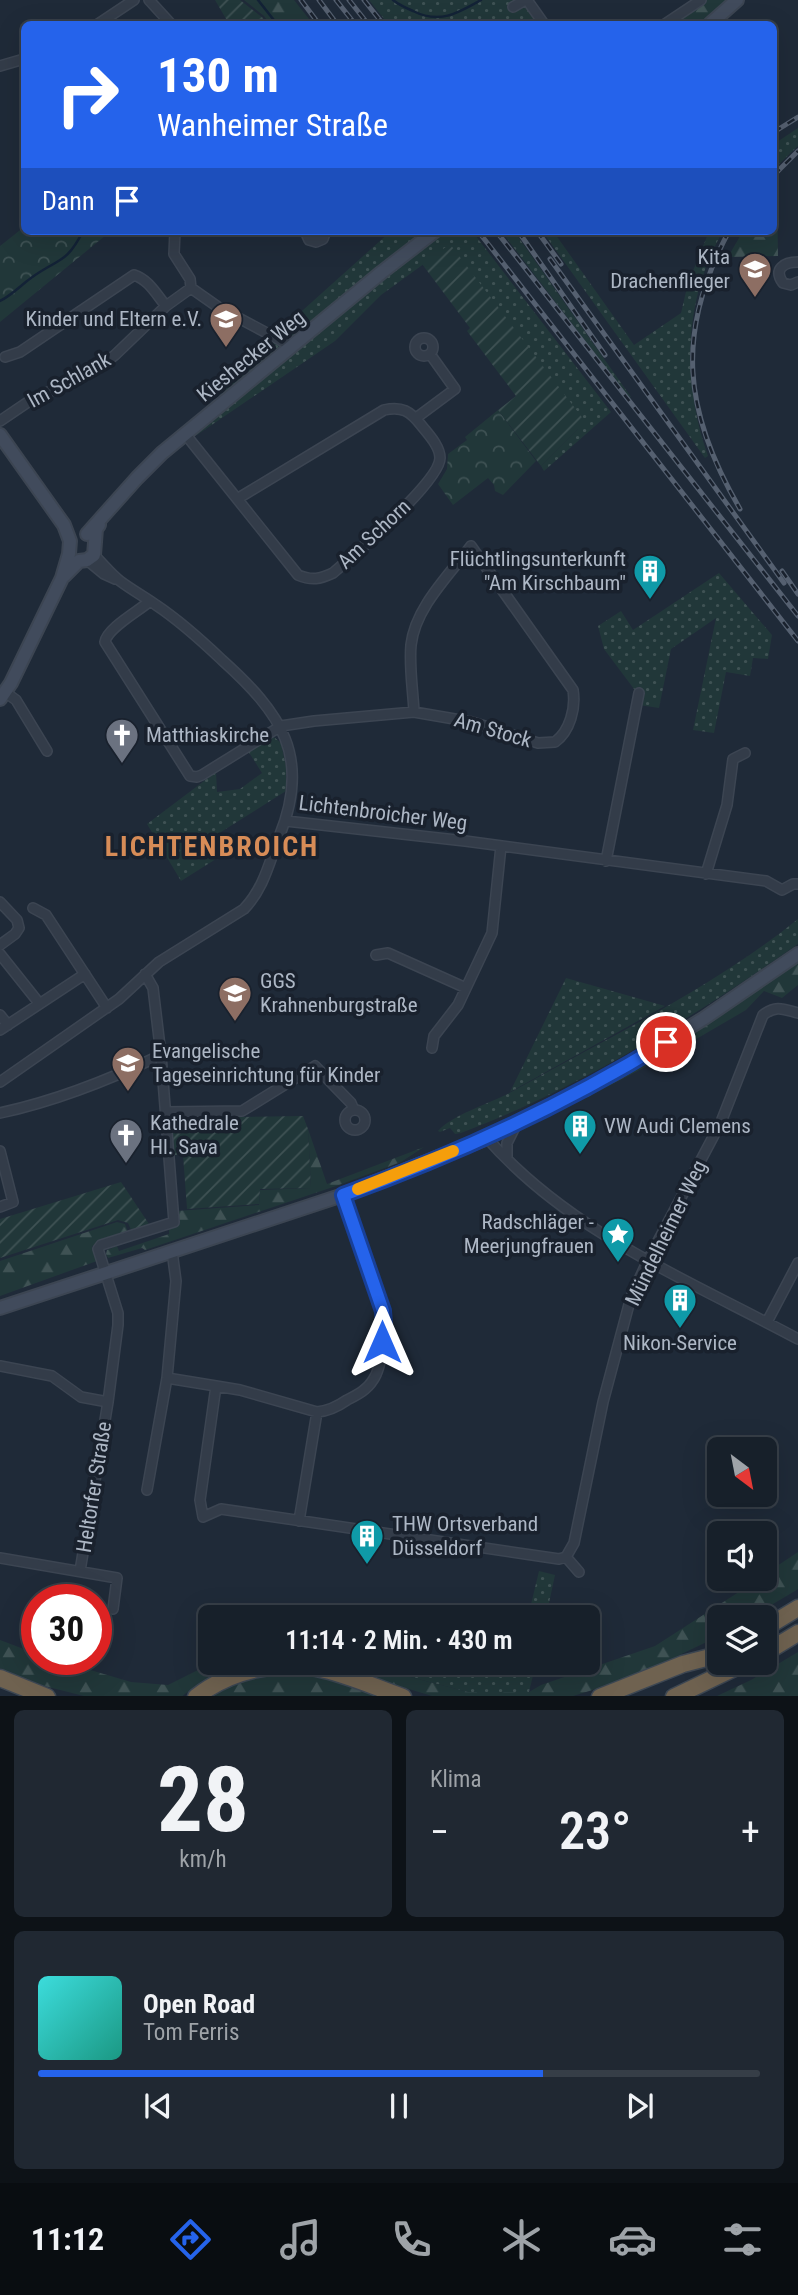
<!DOCTYPE html>
<html lang="de">
<meta charset="utf-8">
<style>
:root{--surface:#17202a;--page:#202832;--text:#f1f3f6;--muted:#9ea3a8;--line:#363e47;--accent:#2563eb}
body{margin:0;font-family:"Roboto Condensed",sans-serif;background:var(--page);color:var(--text);height:100vh;display:flex;flex-direction:column;font-size:26px;white-space:nowrap}
*{box-sizing:border-box;margin:0}
p{font-size:23px;color:var(--muted)}
.icon{flex:none;width:38px;height:38px;fill:none;stroke:currentColor;stroke-width:2;stroke-linecap:round;stroke-linejoin:round}
.map{position:relative;height:1696px;overflow:hidden}
.panel{display:flex;flex-direction:column;gap:14px;padding:14px;background:#0d1217;flex:1}
.panel>*{flex:none}
.top-card{position:absolute;left:21px;top:21px;width:756px;height:214px;border-radius:10px;box-shadow:0 7px 28px #0002,0 0 0 2px var(--line);background:#2563eb;color:#fff;overflow:hidden}
.needle{width:46px;rotate:148deg}
.fabs{position:absolute;left:707px;top:1437px;display:grid;gap:14px}
.fabs a{display:grid;place-items:center;width:70px;height:70px;border-radius:10px;background:var(--surface);box-shadow:0 7px 28px #0002,0 0 0 2px var(--line);font-size:35px}
.speed{position:absolute;left:21px;top:1584px;display:flex;gap:14px;font-size:35px;font-weight:700;text-align:center}
.speed>*{display:grid;place-content:center;width:91px;height:91px;border-radius:50%;background:var(--surface);box-shadow:0 7px 28px #0002,0 0 0 2px var(--line);line-height:1}
.speed .limit{border:10px solid #d22;background:#fff;color:#111}
.pin{position:absolute;display:grid;place-items:center;width:60px;height:60px;color:#fff;margin:-30px;border:4px solid #fff;border-radius:50%;box-shadow:0 2px 7px #0007}
.me{position:absolute;width:77px;margin:-38px;rotate:0deg;stroke-linejoin:round;filter:drop-shadow(0 0 5px #0008)}
.turn{display:flex;align-items:center;gap:24px;height:147px;padding:0 21px;font-size:32px}
.turn .icon{width:91px;height:91px;stroke-width:2.5}
.turn b{display:block;font-size:49px;line-height:60px}
.then{display:flex;align-items:center;height:66px;padding:0 21px;background:#0003;gap:14px;font-size:26px}
.big{font-size:52px;font-weight:600;line-height:1.1}
.panel .widget{flex:1;display:flex;flex-direction:column;justify-content:center;gap:10px;min-width:0;padding:0 24px;border-radius:10px;background:var(--page)}
.panel .dial{align-items:center;gap:0}
.dial b{font-size:91px;line-height:1}
.song{display:flex;align-items:center;gap:21px}
.cover{width:84px;height:84px;border-radius:10px;background:linear-gradient(135deg,hsl(180 70% 55%),hsl(170 70% 35%))}
.played{height:7px;border-radius:4px;background:linear-gradient(90deg,var(--accent) 70%,var(--line) 70%)}
.keys{display:flex;justify-content:space-around;direction:ltr}
.heat{display:flex;justify-content:space-between;align-items:center;font-size:38px;direction:ltr}
.panel .tiles{flex:1;display:grid;gap:14px;grid-template-columns:1fr 1fr}
.widget:last-child{grid-column:span 2}
.trip{position:absolute;left:198px;top:1605px;width:402px;height:70px;border-radius:10px;background:var(--surface);box-shadow:0 7px 28px #0002,0 0 0 2px var(--line);font-weight:600;line-height:70px;text-align:center}
.tab-bar{display:flex;height:112px;justify-content:space-around;align-items:center;background:#090d11;color:var(--muted)}
.tab-bar .icon{width:49px;height:49px}
.tab-bar .on{color:var(--accent)}
.tab-bar b{font-size:32px;color:var(--text)}
.map>svg:first-child{display:block}
</style>
<div class="map">
<svg width="798" height="1697" viewBox="0 0 798 1697">
<defs>
<pattern id="grass-dots" width="8" height="8" patternUnits="userSpaceOnUse" patternTransform="scale(1.75)"><rect width="8" height="8" fill="#213739"/><path d="M2 2h.1M6 6h.1" fill="none" stroke="#3f5254" stroke-width="1.8" stroke-linecap="round"/></pattern>
<pattern id="forest-firs" width="22" height="20" patternUnits="userSpaceOnUse" patternTransform="scale(1.75)"><rect width="22" height="20" fill="#213739"/><path d="M5 1l3.5 6h-7zM16 11l3.5 6h-7z" fill="#3f5254"/></pattern>
<pattern id="park-crowns" width="20" height="18" patternUnits="userSpaceOnUse" patternTransform="scale(1.75)"><rect width="20" height="18" fill="#213739"/><path d="M2 6a3 3 0 1 1 6 0M12 15a3 3 0 1 1 6 0" fill="none" stroke="#3f5254"/></pattern>
<pattern id="garden-furrows" width="10" height="10" patternUnits="userSpaceOnUse" patternTransform="scale(1.75)"><rect width="10" height="10" fill="#213739"/><path d="M-1 1l2-2M0 10L10 0M9 11l2-2" fill="none" stroke="#3f5254"/></pattern>
</defs>
<rect width="100%" height="100%" fill="#1f2a38"/>
<path fill="url(#grass-dots)" d="M369 0H515L507 6 513 10C529 2 532 13 542 24H388Z
M798 128V146L774 169V144Z
M391 231H422L212 407 211 405 283 328Z
M447 231H472L611 412 544 471 541 466 578 429 450 245 381 295 335 341 197 435 194 433 412 257Z
M501 231H514L631 397 629 398Z
M542 231H553L634 345 681 313 688 283 708 234 709 231H723C683 300 682 382 708 456L705 458Z
M719 573 772 635 768 659 753 658 750 676 726 672 714 733 693 730 716 618 671 649 659 708 639 705 637 693 604 649 598 626 621 611 633 630Z
M274 737 281 743 286 766V791L221 832 210 848 216 859 181 881 147 824 216 772 217 792 240 789 262 773 248 751Z
M798 919V944C692 1018 582 1087 461 1133L455 1134 450 1128 440 1132 438 1131C451 1115 494 1102 513 1091 609 1037 711 989 798 919Z
M566 978 665 1006 510 1092Z
M539 1571 555 1575 546 1617H528Z
M388 1663H536L529 1692H468L387 1671Z"/>
<path fill="url(#forest-firs)" d="M244 0H294L313 24H278L273 22 270 24 264 16Z
M705 0H729L699 24H669Z
M777 188 778 256 728 257 743 231H774V192Z
M798 961V985L782 998 764 991 746 1010 674 1052 586 1098 585 1095 672 1045Z
M308 1129 327 1184 424 1147 401 1162 339 1185 145 1250 142 1248 108 1258 106 1254 107 1250 117 1246 119 1251 169 1234V1229L177 1227 176 1211 259 1205 260 1190 311 1188Z
M117 1222 125 1224 128 1233 92 1246 97 1261 0 1296V1261Z
M798 1552V1589L795 1591 751 1617H719V1636L665 1662 612 1684 573 1696H432L323 1663H356L468 1692H529L541 1685 655 1646 759 1579 765 1578V1574Z
M0 1640 37 1654V1659H53L131 1682 168 1685 212 1663H241L225 1668 202 1681 181 1697 84 1696 44 1686 0 1668Z
M798 1652V1696H717L751 1680Z
M282 1672 313 1674 389 1697H209C234 1682 254 1675 282 1672Z"/>
<path fill="url(#park-crowns)" d="M24 227V231H111L0 322V246Z
M498 410 536 461 503 495 495 491 494 485 488 478 453 505 438 484 447 469 448 454 467 440 465 437Z"/>
<path fill="url(#garden-furrows)" d="M215 0H240L263 18 266 24H229Z
M450 244 584 420 578 429 541 466 498 410 516 396 467 331 470 328 422 264Z
M303 1116 308 1129 311 1188 260 1189 259 1204 187 1209 183 1155H172L170 1118Z
M121 1182 151 1227 132 1232 128 1223 118 1220 0 1258V1219Z"/>
<g fill="none" stroke-linecap="round" stroke-linejoin="round">
<path stroke="#132236" stroke-width="2.5" d="M258 0 277 24
M393 0C399 5 406 8 413 11 439 24 457 14 481 0
M0 301C12 295 20 286 31 278 58 258 66 265 83 231"/>
<defs>
<path id="street" d="M149 0 171 24
M527 0 544 24
M513 7 525 0
M98 24 134 0
M665 24 701 0
M0 66 24 59
M175 231 174 254 190 279 191 288
M305 231 309 240 316 242 323 239 326 231
M798 262C784 262 773 269 783 283L791 285 798 282
M191 288 218 307 293 347
M415 347a9 9 0 1 1 18 0a9 9 0 1 1-18 0Z
M5 357 20 352 134 275C149 280 156 294 166 306
M416 418 455 389 430 354
M0 421 28 402 98 368 115 355 166 306 191 288
M186 435 298 575C312 581 320 579 333 573 354 555 440 481 440 458 440 446 428 434 421 425 410 411 402 406 384 410L237 499
M87 560 104 574 115 579
M150 601C139 611 107 628 105 642L190 776 197 777 202 775 281 726 314 721 414 712 472 722 538 743 555 742C570 731 576 708 573 690L471 546C449 575 415 608 411 645 409 667 413 690 414 712
M5 692 16 700 47 751
M286 821 465 841 766 881 782 890 793 884H798
M606 861 639 693
M706 874 727 805 733 759 745 753
M0 902 17 920 19 928 15 934 0 945
M33 908 46 915 107 1008
M0 954 39 1003
M376 955 388 953 466 988
M0 1015 8 1025
M0 1030 85 974
M432 1048 434 1036 458 1005 492 933 501 846
M0 1082 119 999 159 962 244 909C264 888 269 863 279 837 312 757 281 713 222 660 201 640 180 621 156 605 145 597 132 590 120 581 111 574 103 564 94 555
M345 1120a10 10 0 1 1 20 0a10 10 0 1 1-20 0Z
M166 1112 242 1111 315 1066 351 1103 354 1110
M0 1113C56 1101 109 1080 161 1055L153 988 145 974
M487 1138C569 1232 690 1281 798 1339
M0 1151 13 1202 0 1207
M507 1159V1143L516 1125
M767 1322 798 1263
M0 1366 52 1376 81 1397 108 1402
M167 1378 216 1386 200 1500 203 1517 221 1509 559 1559 566 1557 574 1543 603 1402 631 1297 648 1260 721 1122 763 1015C776 1005 783 1009 798 1013
M216 1386 240 1390 317 1412C329 1411 337 1407 347 1400 357 1395 367 1390 373 1380 383 1366 385 1328 383 1311L343 1195
M147 1490 167 1378 176 1281 172 1251
M299 1521 317 1412
M566 1557 579 1572
M0 1558 117 1578 113 1609
M80 1571 108 1402 118 1325V1313L98 1249 101 1245 174 1222 161 1055"/>
<path id="secondary" d="M710 24 737 0
M0 435 64 525 70 541 69 554 62 578 11 683 0 699
M87 534 137 478 162 453 382 272 435 231
M64 576 79 561 87 560 94 555 96 529 99 525
M0 1308 343 1195 487 1138 619 1071 703 1019 798 954"/>
<path id="highway" d="M765 1628 798 1608
M765 1653 798 1633
M0 1678 47 1697
M196 1697C232 1669 281 1659 325 1670 351 1676 377 1688 403 1697
M600 1697 683 1664 718 1655
M674 1697 747 1662"/>
</defs>
<use href="#street" stroke="#3c4552" stroke-width="12"/>
<use href="#secondary" stroke="#3c4552" stroke-width="16"/>
<use href="#highway" stroke="#3d4753" stroke-width="19"/>
<use href="#street" stroke="#333c49" stroke-width="9"/>
<use href="#secondary" stroke="#414b5c" stroke-width="12"/>
<use href="#highway" stroke="#6f6250" stroke-width="16"/>
<defs>
<path id="rail" d="M301 0 319 24
M319 0 337 24
M336 0 355 24
M349 0 368 24
M364 0 383 24
M774 132 798 117
M774 175 798 151
M478 231 798 641
M496 231 798 616
M518 231 605 355
M537 231 561 264
M729 231C675 333 683 411 740 509
M550 259 784 583
M782 571 798 594"/>
</defs>
<use href="#rail" stroke="#556070" stroke-width="5"/>
<use href="#rail" stroke="#19212d" stroke-width="2.5" stroke-dasharray="8" stroke-linecap="butt"/>
</g>
<g fill="none" stroke-linecap="round" stroke-linejoin="round">
<defs>
<path id="route" d="M382 1342 384 1324 383 1311 343 1195C455 1155 565 1104 666 1042"/>
</defs>
<use href="#route" stroke="#184099" stroke-width="18"/>
<use href="#route" stroke="#2563eb" stroke-width="12"/>
<path stroke="#f59e0b" stroke-width="12" d="M358 1189 453 1151"/>
</g>
<defs>
<symbol id="school-pin" viewBox="-11 -11 22 30"><path d="M0 17L-7.5 6A9.5 9.5 0 1 1 7.5 6Z" fill="#8d6e63" stroke="#19212d"/><path d="M0-5L7-2L0 1L-7-2ZM-4 1L0 2.5L4 1V4Q0 6-4 4Z" fill="#fff"/></symbol>
<symbol id="building-pin" viewBox="-11 -11 22 30"><path d="M0 17L-7.5 6A9.5 9.5 0 1 1 7.5 6Z" fill="#0f9aa8" stroke="#19212d"/><path d="M-4-6H4V6H1V3H-1V6H-4ZM-2.5-4.3h1.7v1.8h-1.7ZM.8-4.3h1.7v1.8H.8ZM-2.5-1h1.7V.8h-1.7ZM.8-1h1.7V.8H.8Z" fill="#fff"/></symbol>
<symbol id="church-pin" viewBox="-11 -11 22 30"><path d="M0 17L-7.5 6A9.5 9.5 0 1 1 7.5 6Z" fill="#6b7280" stroke="#19212d"/><path d="M-1.2-6h2.4v3.5h3.3v2.4h-3.3V6h-2.4V-.1h-3.3v-2.4h3.3Z" fill="#fff"/></symbol>
<symbol id="sight-pin" viewBox="-11 -11 22 30"><path d="M0 17L-7.5 6A9.5 9.5 0 1 1 7.5 6Z" fill="#0f9aa8" stroke="#19212d"/><path d="M0-6L1.8-2.2L6-1.7L2.9 1.2L3.7 5.4L0 3.3L-3.7 5.4L-2.9 1.2L-6-1.7L-1.8-2.2Z" fill="#fff"/></symbol>
</defs>
<g fill-rule="evenodd">
<use href="#school-pin" x="736" y="250" width="38" height="52"/>
<use href="#school-pin" x="207" y="300" width="38" height="52"/>
<use href="#building-pin" x="631" y="552" width="38" height="52"/>
<use href="#church-pin" x="103" y="716" width="38" height="52"/>
<use href="#school-pin" x="216" y="974" width="38" height="52"/>
<use href="#school-pin" x="109" y="1044" width="38" height="52"/>
<use href="#building-pin" x="561" y="1107" width="38" height="52"/>
<use href="#church-pin" x="107" y="1116" width="38" height="52"/>
<use href="#sight-pin" x="599" y="1215" width="38" height="52"/>
<use href="#building-pin" x="661" y="1281" width="38" height="52"/>
<use href="#building-pin" x="348" y="1517" width="38" height="52"/>
</g>
<g text-anchor="middle" dominant-baseline="central" stroke-width="7" stroke-linejoin="round" paint-order="stroke">
<g font-size="21" fill="#adb7c5" stroke="#19212d" text-anchor="start">
<text x="730" y="257" text-anchor="end">Kita<tspan x="730" dy="24">Drachenflieger</tspan></text>
<text x="202" y="319" text-anchor="end">Kinder und Eltern e.V.</text>
<text x="626" y="559" text-anchor="end">Flüchtlingsunterkunft<tspan x="626" dy="24">"Am Kirschbaum"</tspan></text>
<text x="146" y="735">Matthiaskirche</text>
<text x="260" y="981">GGS<tspan x="260" dy="24">Krahnenburgstraße</tspan></text>
<text x="152" y="1051">Evangelische<tspan x="152" dy="24">Tageseinrichtung für Kinder</tspan></text>
<text x="150" y="1123">Kathedrale<tspan x="150" dy="24">Hl. Sava</tspan></text>
<text x="604" y="1126">VW Audi Clemens</text>
<text x="594" y="1222" text-anchor="end">Radschläger -<tspan x="594" dy="24">Meerjungfrauen</tspan></text>
<text x="680" y="1343" text-anchor="middle">Nikon-Service</text>
<text x="392" y="1524">THW Ortsverband<tspan x="392" dy="24">Düsseldorf</tspan></text>
</g>
<g font-size="21" fill="#adb7c5" stroke="#19212d">
<text transform="translate(251 356) rotate(-39)">Kieshecker Weg</text>
<text transform="translate(69 380) rotate(-29)">Im Schlank</text>
<text transform="translate(374 534) rotate(-43)">Am Schorn</text>
<text transform="translate(493 730) rotate(16)">Am Stock</text>
<text transform="translate(383 813) rotate(7)">Lichtenbroicher Weg</text>
<text transform="translate(666 1233) rotate(-64)">Mündelheimer Weg</text>
<text transform="translate(94 1487) rotate(-81)">Heltorfer Straße</text>
</g>
<g font-size="28" font-weight="bold" letter-spacing="2" fill="#d78c57" stroke="#19212d">
<text x="212" y="846">LICHTENBROICH</text>
</g>
</g>
</svg>
<div class="fabs">
<a><svg class="needle" viewBox="-14 -14 28 28"><path d="M0-13l5 13h-10z" fill="#e53935"/><path d="M0 13l5-13h-10z" fill="#9ea3a8"/></svg></a>
<a><svg class="icon" aria-label="sound" viewBox="0 0 24 24"><path d="M4 9h4l5-4v14l-5-4H4zM17 9q2 3 0 6"/></svg></a>
<a><svg class="icon" aria-label="layers" viewBox="0 0 24 24"><path d="M12 4l9 5-9 5-9-5zM3 14l9 5 9-5"/></svg></a>
</div>
<div class="speed"><div class="limit">30</div></div>
<div class="pin" style="left:666px;top:1042px;background:#d93025"><svg class="icon" aria-label="arrive" viewBox="0 0 24 24"><path d="M6 21V4h12l-3 4 3 4H6"/></svg></div>
<svg class="me" style="left:382px;top:1342px" viewBox="-20 -20 40 40"><path d="M0-17L14 15 0 8-14 15z" fill="#2563eb" stroke="#fff" stroke-width="4"/></svg>
<div class="trip">11:14 · 2 Min. · 430 m</div>
<div class="top-card">
<div class="turn"><svg class="icon" aria-label="right" viewBox="0 0 24 24"><path d="M7 20v-9h11M14 6l5 5-5 5"/></svg><div><b>130 m</b>Wanheimer Straße</div></div>
<div class="then">Dann<svg class="icon" aria-label="arrive" viewBox="0 0 24 24"><path d="M6 21V4h12l-3 4 3 4H6"/></svg></div>
</div>
</div>
<section class="panel">
<div class="tiles">
<div class="widget dial"><b>28</b><p>km/h</p></div>
<div class="widget"><p>Klima</p>
<div class="heat"><a>−</a><b class="big">23°</b><a>+</a></div>
</div>
<div class="widget">
<div class="song"><i class="cover"></i><div><b>Open Road</b><p>Tom Ferris</p></div></div>
<div class="played"></div>
<div class="keys"><svg class="icon" aria-label="previous" viewBox="0 0 24 24"><path d="M18 5L8 12l10 7zM5 5v14"/></svg><svg class="icon" aria-label="pause" viewBox="0 0 24 24"><path d="M8 5v14M16 5v14"/></svg><svg class="icon" aria-label="next" viewBox="0 0 24 24"><path d="M6 5l10 7-10 7zM19 5v14"/></svg></div>
</div>
</div>
</section>
<nav class="tab-bar">
<b>11:12</b>
<svg class="icon on" aria-label="directions" viewBox="0 0 24 24"><path d="M12 3l9 9-9 9-9-9zM9 14v-3h6M13 9l2 2-2 2"/></svg>
<svg class="icon" aria-label="music" viewBox="0 0 24 24"><path d="M9 18V5l10-2v13"/><circle cx="6" cy="18" r="3"/><circle cx="16" cy="16" r="3"/></svg>
<svg class="icon" aria-label="phone" viewBox="0 0 24 24"><path d="M5 4h4l2 5-3 2q2 4 5 5l2-3 5 2v4C11 20 4 13 5 4z"/></svg>
<svg class="icon" aria-label="climate" viewBox="0 0 24 24"><path d="M12 3v18M4 7l16 10M4 17L20 7"/></svg>
<svg class="icon" aria-label="car" viewBox="0 0 24 24"><path d="M5 17H2v-5l4-1 3-4h7l3 4 3 1v5h-3M9 17h6M6 11h13"/><circle cx="7" cy="17" r="2"/><circle cx="17" cy="17" r="2"/></svg>
<svg class="icon" aria-label="filters" viewBox="0 0 24 24"><path d="M4 7h16M4 17h16"/><circle cx="9" cy="7" r="2"/><circle cx="15" cy="17" r="2"/></svg>
</nav>
